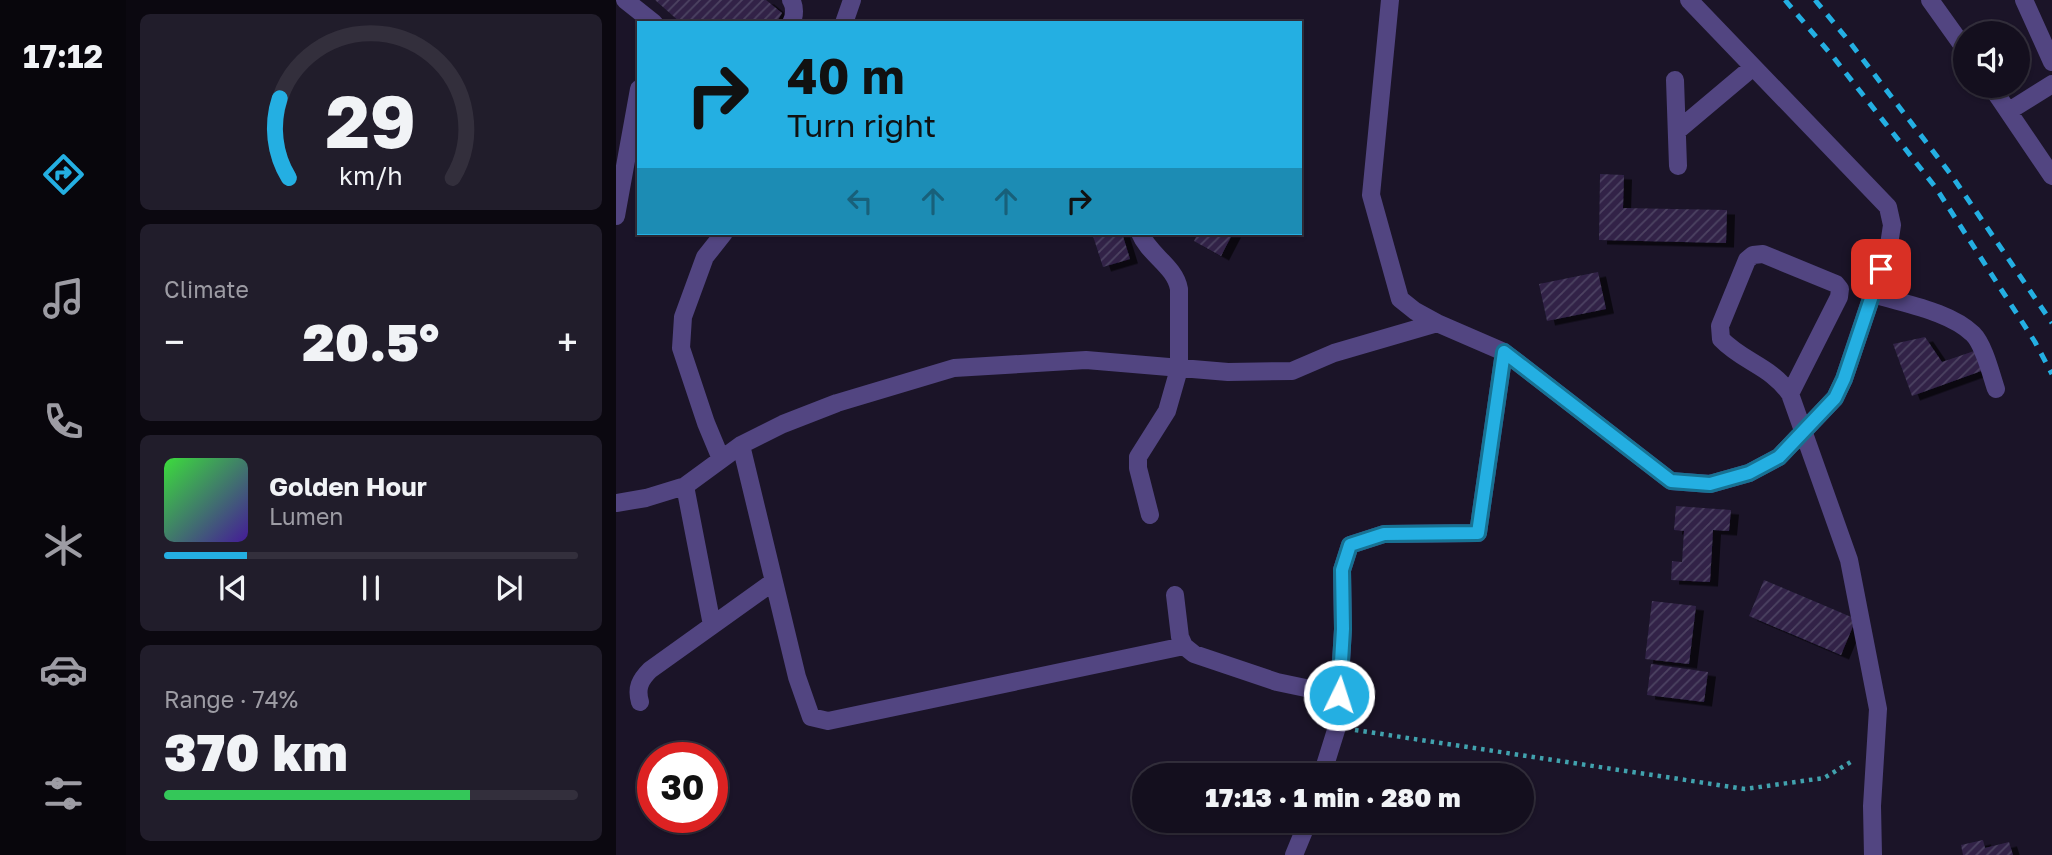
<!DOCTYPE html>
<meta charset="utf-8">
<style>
:root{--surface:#140f1e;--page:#211d2b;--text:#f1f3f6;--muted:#9d9ca4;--line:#332f3c;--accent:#24afe2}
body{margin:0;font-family:"Golos Text",sans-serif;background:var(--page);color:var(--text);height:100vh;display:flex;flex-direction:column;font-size:26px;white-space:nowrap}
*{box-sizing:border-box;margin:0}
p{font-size:23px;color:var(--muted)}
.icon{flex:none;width:38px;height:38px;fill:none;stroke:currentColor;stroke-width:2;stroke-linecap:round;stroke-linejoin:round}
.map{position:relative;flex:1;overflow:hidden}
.drawer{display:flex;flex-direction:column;gap:14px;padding:14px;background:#0b0810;width:490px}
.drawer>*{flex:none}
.top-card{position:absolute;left:21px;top:21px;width:665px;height:214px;border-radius:0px;box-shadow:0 2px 5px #0004,0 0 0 2px var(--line);background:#24afe2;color:#111;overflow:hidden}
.tools{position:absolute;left:1337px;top:21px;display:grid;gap:14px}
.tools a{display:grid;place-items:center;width:77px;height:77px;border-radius:50%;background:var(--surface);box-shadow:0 2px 5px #0004,0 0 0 2px var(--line);font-size:35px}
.speed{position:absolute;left:21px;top:742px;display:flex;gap:14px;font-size:35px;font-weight:700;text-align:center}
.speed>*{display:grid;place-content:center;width:91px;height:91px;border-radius:50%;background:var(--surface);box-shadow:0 2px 5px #0004,0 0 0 2px var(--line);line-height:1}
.speed .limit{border:10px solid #d22;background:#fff;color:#111}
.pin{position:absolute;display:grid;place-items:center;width:60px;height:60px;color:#fff;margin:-30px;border-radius:14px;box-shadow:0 4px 10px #0006}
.me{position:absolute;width:77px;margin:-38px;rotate:4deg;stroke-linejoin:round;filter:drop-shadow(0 0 5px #0008)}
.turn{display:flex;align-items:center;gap:24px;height:147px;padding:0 35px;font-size:32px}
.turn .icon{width:91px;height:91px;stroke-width:2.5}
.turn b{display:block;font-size:49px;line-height:60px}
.lanes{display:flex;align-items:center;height:66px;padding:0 35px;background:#0003;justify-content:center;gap:35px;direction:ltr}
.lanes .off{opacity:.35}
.big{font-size:52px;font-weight:800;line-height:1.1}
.drawer .card{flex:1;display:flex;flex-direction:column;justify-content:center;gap:10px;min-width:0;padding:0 24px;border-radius:10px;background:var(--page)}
.drawer .dial{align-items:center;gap:0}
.dial svg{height:182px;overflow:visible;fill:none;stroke:var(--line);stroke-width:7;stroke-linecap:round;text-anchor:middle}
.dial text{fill:var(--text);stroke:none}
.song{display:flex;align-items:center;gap:21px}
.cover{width:84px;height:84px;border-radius:10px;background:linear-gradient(135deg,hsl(120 70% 55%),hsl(260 70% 35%))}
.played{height:7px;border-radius:4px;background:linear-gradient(90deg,var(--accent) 20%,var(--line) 20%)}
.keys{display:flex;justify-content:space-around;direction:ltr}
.heat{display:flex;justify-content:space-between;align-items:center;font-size:38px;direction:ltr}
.charge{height:10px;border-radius:5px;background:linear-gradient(90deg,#34c759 74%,var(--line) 0)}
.trip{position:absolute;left:516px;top:763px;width:402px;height:70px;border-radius:35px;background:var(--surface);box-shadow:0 2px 5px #0004,0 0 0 2px var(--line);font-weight:800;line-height:70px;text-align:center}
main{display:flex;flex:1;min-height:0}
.tabs{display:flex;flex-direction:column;width:126px;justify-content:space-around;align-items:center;background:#08060c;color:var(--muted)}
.tabs .icon{width:49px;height:49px}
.tabs .active{color:var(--accent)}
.tabs b{font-size:32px;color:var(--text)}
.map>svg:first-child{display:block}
</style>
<main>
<nav class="tabs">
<b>17:12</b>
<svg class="icon active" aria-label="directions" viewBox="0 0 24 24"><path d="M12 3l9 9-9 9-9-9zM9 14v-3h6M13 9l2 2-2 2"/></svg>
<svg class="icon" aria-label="music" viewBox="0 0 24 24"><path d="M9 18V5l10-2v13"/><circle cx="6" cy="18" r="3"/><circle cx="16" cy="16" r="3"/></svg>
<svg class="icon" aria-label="phone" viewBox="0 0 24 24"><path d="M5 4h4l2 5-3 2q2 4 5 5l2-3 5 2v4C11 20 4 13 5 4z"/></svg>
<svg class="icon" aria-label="climate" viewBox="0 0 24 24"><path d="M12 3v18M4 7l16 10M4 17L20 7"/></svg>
<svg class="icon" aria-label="car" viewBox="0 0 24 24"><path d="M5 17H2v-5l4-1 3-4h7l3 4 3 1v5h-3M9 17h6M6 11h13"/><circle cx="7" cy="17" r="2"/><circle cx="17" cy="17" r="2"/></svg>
<svg class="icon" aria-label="filters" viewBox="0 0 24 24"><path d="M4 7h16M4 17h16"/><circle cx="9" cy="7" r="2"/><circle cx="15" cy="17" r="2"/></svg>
</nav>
<section class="drawer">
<div class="card dial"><svg viewBox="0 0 100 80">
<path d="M14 69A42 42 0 1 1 86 69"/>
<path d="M14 69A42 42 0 0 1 10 34" stroke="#24afe2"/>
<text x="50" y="56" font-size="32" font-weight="700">29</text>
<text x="50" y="72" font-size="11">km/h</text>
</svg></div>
<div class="card"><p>Climate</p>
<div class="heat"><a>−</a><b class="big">20.5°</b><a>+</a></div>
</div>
<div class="card">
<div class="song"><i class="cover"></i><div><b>Golden Hour</b><p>Lumen</p></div></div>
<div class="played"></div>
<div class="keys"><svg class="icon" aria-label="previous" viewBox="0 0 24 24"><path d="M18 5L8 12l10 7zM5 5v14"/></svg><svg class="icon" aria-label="pause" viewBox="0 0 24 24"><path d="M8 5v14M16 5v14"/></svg><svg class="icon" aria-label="next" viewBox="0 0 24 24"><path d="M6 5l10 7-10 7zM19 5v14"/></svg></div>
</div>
<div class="card"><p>Range · 74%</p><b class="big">370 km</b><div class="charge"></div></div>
</section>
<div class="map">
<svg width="1436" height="855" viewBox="0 0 1436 855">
<defs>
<pattern id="building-hatch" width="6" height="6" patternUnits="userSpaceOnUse" patternTransform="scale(1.75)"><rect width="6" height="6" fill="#302347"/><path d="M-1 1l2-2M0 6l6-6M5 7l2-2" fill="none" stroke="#4e4362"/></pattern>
<filter id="shadow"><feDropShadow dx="8" dy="4.5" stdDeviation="0" flood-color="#0009"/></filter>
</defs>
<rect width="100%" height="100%" fill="#1b1428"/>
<path fill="url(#building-hatch)" filter="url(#shadow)" d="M39 0H150L166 13 160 23H65Z
M984 174 1008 175 1007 208 1111 210 1110 243 983 240Z
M476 233H506L514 259 487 267Z
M582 233H617L605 256 578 241Z
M982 272 990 309 931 321 923 284Z
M1309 337 1326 362 1361 350 1368 370 1296 396 1277 344Z
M1060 506 1115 510 1113 531 1097 530 1094 582 1055 580 1056 561 1066 562 1068 531 1058 530Z
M1148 580 1240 619 1225 655 1133 616Z
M1036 601 1080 606 1073 664 1029 659Z
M1035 664 1092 672 1088 702 1031 695Z
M1367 840 1369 848 1393 842 1397 855H1347L1345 845Z"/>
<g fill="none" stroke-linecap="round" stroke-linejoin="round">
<path stroke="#41a2ae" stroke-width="4.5" stroke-dasharray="3.5 5" stroke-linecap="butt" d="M739 730 1129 789 1208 778 1238 760"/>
<path stroke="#524581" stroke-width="18" d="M9 0 38 23
M175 0C179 6 179 16 175 23
M774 0 755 195 784 299 799 311 821 323 888 352 1055 481 1094 484 1133 473 1163 457 1219 398 1228 379 1273 245 1276 225 1272 207 1073 0
M1314 0 1349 49
M1408 0 1436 62
M228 23 236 0
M1059 80 1062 166
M1375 86 1436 176
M1393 111 1436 84
M1061 131 1137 67
M0 216 23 89
M524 233C533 255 559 266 563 289V369L551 411 522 457V468L534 515
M1257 294C1288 304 1333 311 1357 334 1368 345 1375 374 1380 389
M1174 394 1223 297 1224 289 1220 284 1147 254 1137 255 1131 260 1104 326 1105 339C1127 362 1155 366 1174 394L1233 560 1262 709 1256 806 1257 855
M125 445 181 677 195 717 212 721 568 646
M105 459 90 423 65 348 67 317 89 257 108 233
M69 486 96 625
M0 503 30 498 69 486 125 445 167 424 221 403 338 368 470 360 612 372 676 371 718 353 821 323
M559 595 564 637 568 646 578 654 661 682 723 695
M24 702C20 688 24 680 34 670L157 582
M706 775 721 727 727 629 726 570 734 545 768 534 862 533 888 352
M678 855 692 821"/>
<path stroke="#24afe2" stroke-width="5" stroke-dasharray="10 9" stroke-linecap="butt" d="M1169 0 1218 58 1320 188 1419 342 1436 374
M1199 0 1232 40 1336 176 1436 323"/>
</g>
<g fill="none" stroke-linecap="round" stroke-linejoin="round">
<defs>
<path id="route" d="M723 695 727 629 726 570 734 545 768 534 862 533 888 352 1055 481 1094 484 1133 473 1163 457 1219 398 1228 379 1265 269"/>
</defs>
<use href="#route" stroke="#177293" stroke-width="18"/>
<use href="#route" stroke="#24afe2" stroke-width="12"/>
</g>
</svg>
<div class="tools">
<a><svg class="icon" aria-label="sound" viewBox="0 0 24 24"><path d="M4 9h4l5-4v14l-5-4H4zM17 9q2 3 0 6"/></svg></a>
</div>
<div class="speed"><div class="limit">30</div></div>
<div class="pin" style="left:1265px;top:269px;background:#d93025"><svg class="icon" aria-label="arrive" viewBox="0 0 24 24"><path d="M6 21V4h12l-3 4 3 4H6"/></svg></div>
<svg class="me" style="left:723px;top:695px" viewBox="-20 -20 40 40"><circle r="17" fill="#24afe2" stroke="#fff" stroke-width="3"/><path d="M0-11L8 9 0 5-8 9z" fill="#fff"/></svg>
<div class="trip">17:13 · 1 min · 280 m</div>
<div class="top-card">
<div class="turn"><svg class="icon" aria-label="right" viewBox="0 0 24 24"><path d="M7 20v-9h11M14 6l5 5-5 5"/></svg><div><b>40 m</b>Turn right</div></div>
<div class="lanes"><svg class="icon off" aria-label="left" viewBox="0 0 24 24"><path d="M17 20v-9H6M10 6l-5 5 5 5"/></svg><svg class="icon off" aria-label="ahead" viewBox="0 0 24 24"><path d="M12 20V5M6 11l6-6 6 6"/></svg><svg class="icon off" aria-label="ahead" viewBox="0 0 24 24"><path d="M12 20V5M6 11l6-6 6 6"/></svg><svg class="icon" aria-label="right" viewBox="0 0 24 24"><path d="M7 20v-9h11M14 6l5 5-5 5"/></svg></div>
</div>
</div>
</main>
